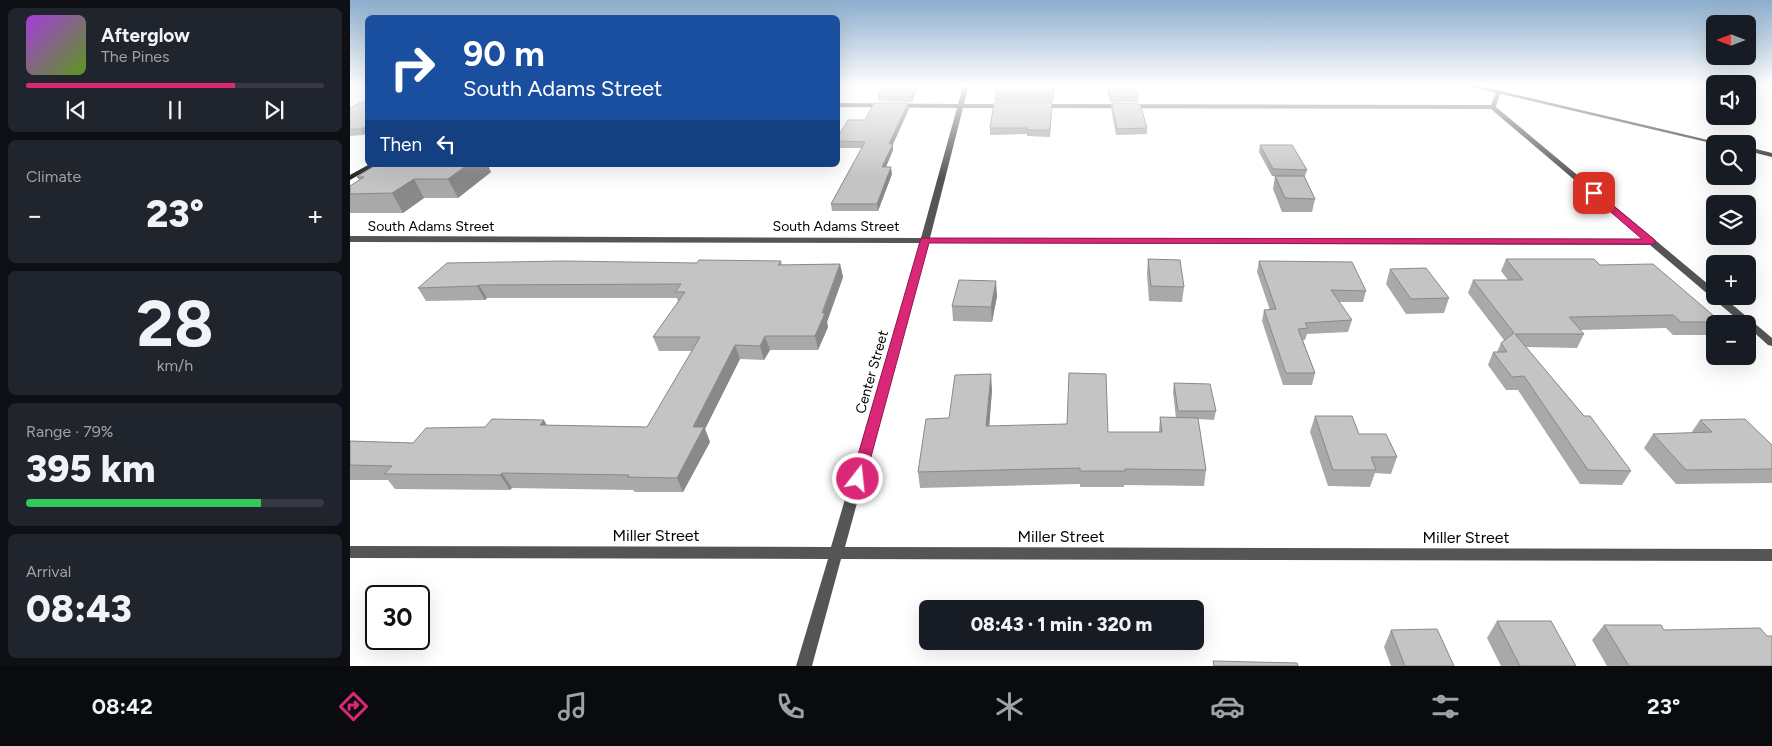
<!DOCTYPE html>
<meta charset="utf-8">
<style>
:root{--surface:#171b24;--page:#20242c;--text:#f1f3f6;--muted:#9ea1a6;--line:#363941;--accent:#db2777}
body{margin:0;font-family:Figtree,sans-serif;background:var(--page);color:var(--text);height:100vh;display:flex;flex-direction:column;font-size:19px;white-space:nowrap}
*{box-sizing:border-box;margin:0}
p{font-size:16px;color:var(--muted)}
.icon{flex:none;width:28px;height:28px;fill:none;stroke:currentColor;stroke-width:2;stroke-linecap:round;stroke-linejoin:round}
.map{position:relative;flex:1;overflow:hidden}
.drawer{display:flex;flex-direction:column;gap:8px;padding:8px;background:#0d0f14;width:350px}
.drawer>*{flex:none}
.top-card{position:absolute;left:15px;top:15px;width:475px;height:152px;border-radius:8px;box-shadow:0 5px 20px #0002;background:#1a4fa0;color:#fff;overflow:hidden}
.needle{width:32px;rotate:270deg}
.fabs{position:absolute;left:1356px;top:15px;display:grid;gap:10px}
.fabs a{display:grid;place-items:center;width:50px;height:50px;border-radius:8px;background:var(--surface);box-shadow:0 5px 20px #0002;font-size:25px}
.speed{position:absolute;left:15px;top:585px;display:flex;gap:10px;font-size:25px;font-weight:700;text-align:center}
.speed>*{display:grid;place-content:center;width:65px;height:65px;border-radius:50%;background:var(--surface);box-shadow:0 5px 20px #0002;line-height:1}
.speed .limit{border:2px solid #111;border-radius:8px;background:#fff;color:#111}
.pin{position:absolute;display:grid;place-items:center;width:42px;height:42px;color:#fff;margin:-21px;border-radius:10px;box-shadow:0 2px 8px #0006}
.me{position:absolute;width:55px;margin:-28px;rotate:16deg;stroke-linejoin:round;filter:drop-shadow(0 0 4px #0008)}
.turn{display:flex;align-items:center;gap:18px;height:105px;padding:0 15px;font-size:22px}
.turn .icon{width:65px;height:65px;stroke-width:2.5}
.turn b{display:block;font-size:35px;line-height:42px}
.then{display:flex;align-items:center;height:48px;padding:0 15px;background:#0003;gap:10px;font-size:19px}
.big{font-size:38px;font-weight:800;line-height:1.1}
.drawer .card{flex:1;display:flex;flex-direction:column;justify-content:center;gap:8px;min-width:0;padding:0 18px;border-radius:8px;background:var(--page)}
.drawer .dial{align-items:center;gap:0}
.dial b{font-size:65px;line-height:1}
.song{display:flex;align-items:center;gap:15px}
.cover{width:60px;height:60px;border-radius:8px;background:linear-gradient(135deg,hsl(280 70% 55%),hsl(90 70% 35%))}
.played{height:5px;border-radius:2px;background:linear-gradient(90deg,var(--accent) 70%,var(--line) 70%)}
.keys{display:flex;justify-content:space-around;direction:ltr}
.heat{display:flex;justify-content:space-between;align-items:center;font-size:28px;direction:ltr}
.charge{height:8px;border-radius:4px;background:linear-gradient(90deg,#34c759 79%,var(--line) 0)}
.trip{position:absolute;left:569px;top:600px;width:285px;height:50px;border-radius:8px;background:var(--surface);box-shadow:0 5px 20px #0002;font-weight:800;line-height:50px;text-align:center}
.menu{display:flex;height:80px;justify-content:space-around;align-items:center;background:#090b0e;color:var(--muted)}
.menu .icon{width:35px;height:35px}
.menu .on{color:var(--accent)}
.menu b{font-size:22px;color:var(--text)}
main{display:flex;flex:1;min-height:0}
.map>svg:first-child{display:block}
</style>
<main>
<section class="drawer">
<div class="card">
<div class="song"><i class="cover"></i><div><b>Afterglow</b><p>The Pines</p></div></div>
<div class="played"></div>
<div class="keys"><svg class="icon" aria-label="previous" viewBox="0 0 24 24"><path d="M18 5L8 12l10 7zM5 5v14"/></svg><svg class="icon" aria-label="pause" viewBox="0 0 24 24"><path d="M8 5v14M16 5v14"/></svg><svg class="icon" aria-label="next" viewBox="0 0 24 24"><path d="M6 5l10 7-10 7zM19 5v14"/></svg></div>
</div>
<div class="card"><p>Climate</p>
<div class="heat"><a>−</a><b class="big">23°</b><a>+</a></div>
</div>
<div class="card dial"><b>28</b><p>km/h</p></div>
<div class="card"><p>Range · 79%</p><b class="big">395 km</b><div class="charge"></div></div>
<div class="card"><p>Arrival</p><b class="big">08:43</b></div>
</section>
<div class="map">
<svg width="1422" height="666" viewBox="0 0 1422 666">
<rect width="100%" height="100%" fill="#fff"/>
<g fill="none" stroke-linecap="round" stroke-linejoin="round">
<path fill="#555" fill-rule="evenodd" d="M613 85H619L614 104H657L660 106 657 108H613L580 238 1294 239 1141 109 689 108 686 106 689 104 1141 105 1146 93H1150L1146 107 1365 290V296H1372L1422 338V346L1418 345 1398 327V324H1393L1300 245 578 243 495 547 1422 549V561L491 559 462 666H446L478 559 0 558V546L481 547 570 243 0 242V236L571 238 607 108 488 107V103L608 104Z"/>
<path fill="#222" fill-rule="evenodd" d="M1113 85H1125L1375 144H1365Z
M1398 147 1422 153V157L1398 151Z
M18 165H26L0 180V175Z"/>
</g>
<path fill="#a9a9a9" d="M533 85H569L562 102 529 101 528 96Z
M705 85 703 102H645V93Z
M756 85H785L788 97V102H760Z
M762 103 797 128V134L766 135 761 109Z
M0 108 13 135 0 136Z
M559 109 543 144V150L536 167 542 174 528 211H482L481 204 512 148H488V136L515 120Z
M702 109 700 137 677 136V134L640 135V128Z
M910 145 957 170 955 176H954L965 199 962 212H932L923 189 925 176H927H922L909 152Z
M141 172 108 198H74L53 213H0V186L9 180 7 177Z
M798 259 834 287 832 302 799 301 797 274Z
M1156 259 1250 265 1371 322 1370 324H1365V331L1362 335H1323L1316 328 1230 330 1234 334 1227 348 1176 347 1281 471 1272 485 1230 484 1168 390H1156L1138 365 1143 352H1147L1151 343 1154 340 1118 293 1123 280H1158L1151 271Z
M431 261 432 265 490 264 493 277 477 322 478 327 468 350H420L414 360 390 359 355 429 360 442 333 492H285L283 490 162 488 160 490 45 489 38 480H0V441L63 443 135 427 197 425 297 427 342 351H309L303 337 328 302 327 298H137L135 300 76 301 68 288 347 263Z
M909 261 1016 291 1013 302H989L1002 320 998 332 957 334 955 340H953L965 373 962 385H933L912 321 914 310H920L907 272Z
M1040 269 1099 298 1094 313 1056 314 1036 284Z
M647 296 642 322 603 321 602 306Z
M824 383 866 411 864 420 848 419 856 470 854 486 774 485V487H730V484L570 488 568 472 599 418 642 390 639 426 758 432H809L810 417 826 418 823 392Z
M965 416 1047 457 1041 474 1025 473 1020 487 978 486 960 432Z
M1350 420 1422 445V483L1326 484 1294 448 1303 434 1341 433Z
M1147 621 1226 666H1151L1137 638Z
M1254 625 1314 630 1417 636 1422 666H1257L1242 640Z
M1041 630 1104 666H1041L1034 647Z"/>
<path fill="#898989" d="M566 85H569L562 102 561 96Z
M704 85H705L703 102V93Z
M558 103 559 109 543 144V150L533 174 532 167 539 144Z
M18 125V133L13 135 10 129Z
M117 165H138L141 172 108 198 98 179Z
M541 167 542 174 528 211 527 204Z
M64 179 74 198 53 213 42 193Z
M490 264 493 277 477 322 478 327 468 350 465 336Z
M646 281 647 296 642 322 641 307Z
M129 285 137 298 135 300 127 286Z
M415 336 420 350 414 360 410 346Z
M385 345 390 359 355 429 360 442 333 492 327 478 343 427Z
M641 374 642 390 638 442 636 426Z
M194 420 202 435 190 425Z
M152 473 162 488 160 490 150 475Z"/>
<path fill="#c4c4c4" stroke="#898989" d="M533 85H566L561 96H528Z
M646 85H704L703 93H645Z
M758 85H785L788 97 760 96Z
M18 99V125L10 129H0V108Z
M524 103H558L539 144H543L532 167H541L527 204H481L515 142 488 141V136L498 120H515Z
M644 103H702L700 130H677V128H640Z
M762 103 790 104 797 128 767 129Z
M910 145H942L957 170 923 169Z
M26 165H117L98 179H64L42 193 0 194V186L14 177H7Z
M925 176H954L965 199 935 198Z
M798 259 830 260 834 287 801 286Z
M1156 259H1244L1250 265 1303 264 1371 322H1331L1323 315 1219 317 1234 334H1165L1234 416H1240L1281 471 1238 470 1174 376 1162 377 1143 352H1157L1151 343 1164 333 1123 280H1173Z
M349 260 431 261 428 265 490 264 472 313H475L465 336H415L410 346 385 345 343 427H354L327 478 277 477 279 475 152 473 150 475 34 474 42 466 0 465V441L63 443 76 428 135 427 142 419 194 420 190 425 297 427 350 337H303L335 292H325L331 284 129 285 127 286 68 288 97 263 214 261 347 263Z
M909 261 1002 262 1016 291 981 290 1002 320 955 323 958 328 948 329 965 373H936L914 310 926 309Z
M1076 268 1099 298 1061 299 1040 269Z
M609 280 646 281 641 307 602 306Z
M719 373 756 374 758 432H812L810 417 848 418 856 470 775 469V471H730V468L568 472 576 419 599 418 605 375 641 374 636 426 717 424Z
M824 383 860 384 866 411H828Z
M965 416H1002L1009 434H1036L1047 457H1021L1026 470H983Z
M1395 419 1422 445V469L1336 470 1303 434 1362 432 1350 420Z
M1147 621H1201L1226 666H1170Z
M1254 625H1311L1314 630 1410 628 1417 636H1422V666H1279Z
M1087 629 1104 666H1055L1041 630Z
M863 661 947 663 948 666H864Z"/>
<linearGradient id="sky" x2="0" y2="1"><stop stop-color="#8cadcc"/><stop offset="0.48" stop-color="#fff"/><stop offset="1" stop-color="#fff" stop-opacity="0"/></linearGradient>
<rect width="1422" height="178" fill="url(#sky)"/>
<path fill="#db2777" stroke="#8e194d" d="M1244 190 1305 240V244L579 243 515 479 513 483 508 485 503 483 501 479 571 238 1292 239 1241 195 1240 193Z"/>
<g text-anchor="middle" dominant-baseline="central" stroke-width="4" stroke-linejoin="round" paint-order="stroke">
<g font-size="14" fill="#000" stroke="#fff">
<text x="81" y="226">South Adams Street</text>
<text x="486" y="226">South Adams Street</text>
<text transform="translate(522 372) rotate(-74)">Center Street</text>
</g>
<g font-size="16" fill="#000" stroke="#fff">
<text x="306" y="535">Miller Street</text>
<text x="711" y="536">Miller Street</text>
<text x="1116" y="537">Miller Street</text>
</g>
</g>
</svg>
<div class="fabs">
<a><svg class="needle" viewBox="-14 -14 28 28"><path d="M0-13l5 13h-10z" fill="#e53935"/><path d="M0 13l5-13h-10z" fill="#9ea1a6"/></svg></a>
<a><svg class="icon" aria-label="sound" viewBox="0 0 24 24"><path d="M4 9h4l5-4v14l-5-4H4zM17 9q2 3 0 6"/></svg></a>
<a><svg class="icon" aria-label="search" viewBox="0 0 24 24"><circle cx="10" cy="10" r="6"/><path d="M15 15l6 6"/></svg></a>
<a><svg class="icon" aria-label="layers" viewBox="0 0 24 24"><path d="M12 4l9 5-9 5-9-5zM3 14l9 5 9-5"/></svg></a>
<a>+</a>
<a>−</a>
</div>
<div class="speed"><div class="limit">30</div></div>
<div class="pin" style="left:1244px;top:193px;background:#d93025"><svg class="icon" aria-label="arrive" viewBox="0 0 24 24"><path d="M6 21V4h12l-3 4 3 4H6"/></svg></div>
<svg class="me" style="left:508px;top:479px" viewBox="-20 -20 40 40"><circle r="17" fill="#db2777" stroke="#fff" stroke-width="3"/><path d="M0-11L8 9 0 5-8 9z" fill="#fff"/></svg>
<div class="trip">08:43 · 1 min · 320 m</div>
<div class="top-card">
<div class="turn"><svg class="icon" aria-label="right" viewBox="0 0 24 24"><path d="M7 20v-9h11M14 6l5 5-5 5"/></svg><div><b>90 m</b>South Adams Street</div></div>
<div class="then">Then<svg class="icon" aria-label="left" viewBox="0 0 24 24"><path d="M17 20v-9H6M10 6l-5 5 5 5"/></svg></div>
</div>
</div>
</main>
<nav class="menu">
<b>08:42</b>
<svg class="icon on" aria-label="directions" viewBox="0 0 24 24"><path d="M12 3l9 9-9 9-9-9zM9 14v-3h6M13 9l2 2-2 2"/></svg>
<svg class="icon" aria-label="music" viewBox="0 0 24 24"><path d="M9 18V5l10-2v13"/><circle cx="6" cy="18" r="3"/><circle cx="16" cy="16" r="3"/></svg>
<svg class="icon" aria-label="phone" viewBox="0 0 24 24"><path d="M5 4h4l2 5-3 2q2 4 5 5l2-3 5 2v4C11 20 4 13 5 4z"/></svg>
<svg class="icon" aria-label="climate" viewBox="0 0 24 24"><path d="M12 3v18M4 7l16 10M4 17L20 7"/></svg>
<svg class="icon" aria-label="car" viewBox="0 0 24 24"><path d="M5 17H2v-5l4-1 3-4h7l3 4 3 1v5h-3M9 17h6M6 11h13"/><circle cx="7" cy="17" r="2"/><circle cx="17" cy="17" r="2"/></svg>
<svg class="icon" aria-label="filters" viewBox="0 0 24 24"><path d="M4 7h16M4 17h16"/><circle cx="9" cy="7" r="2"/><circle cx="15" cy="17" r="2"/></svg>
<b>23°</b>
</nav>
